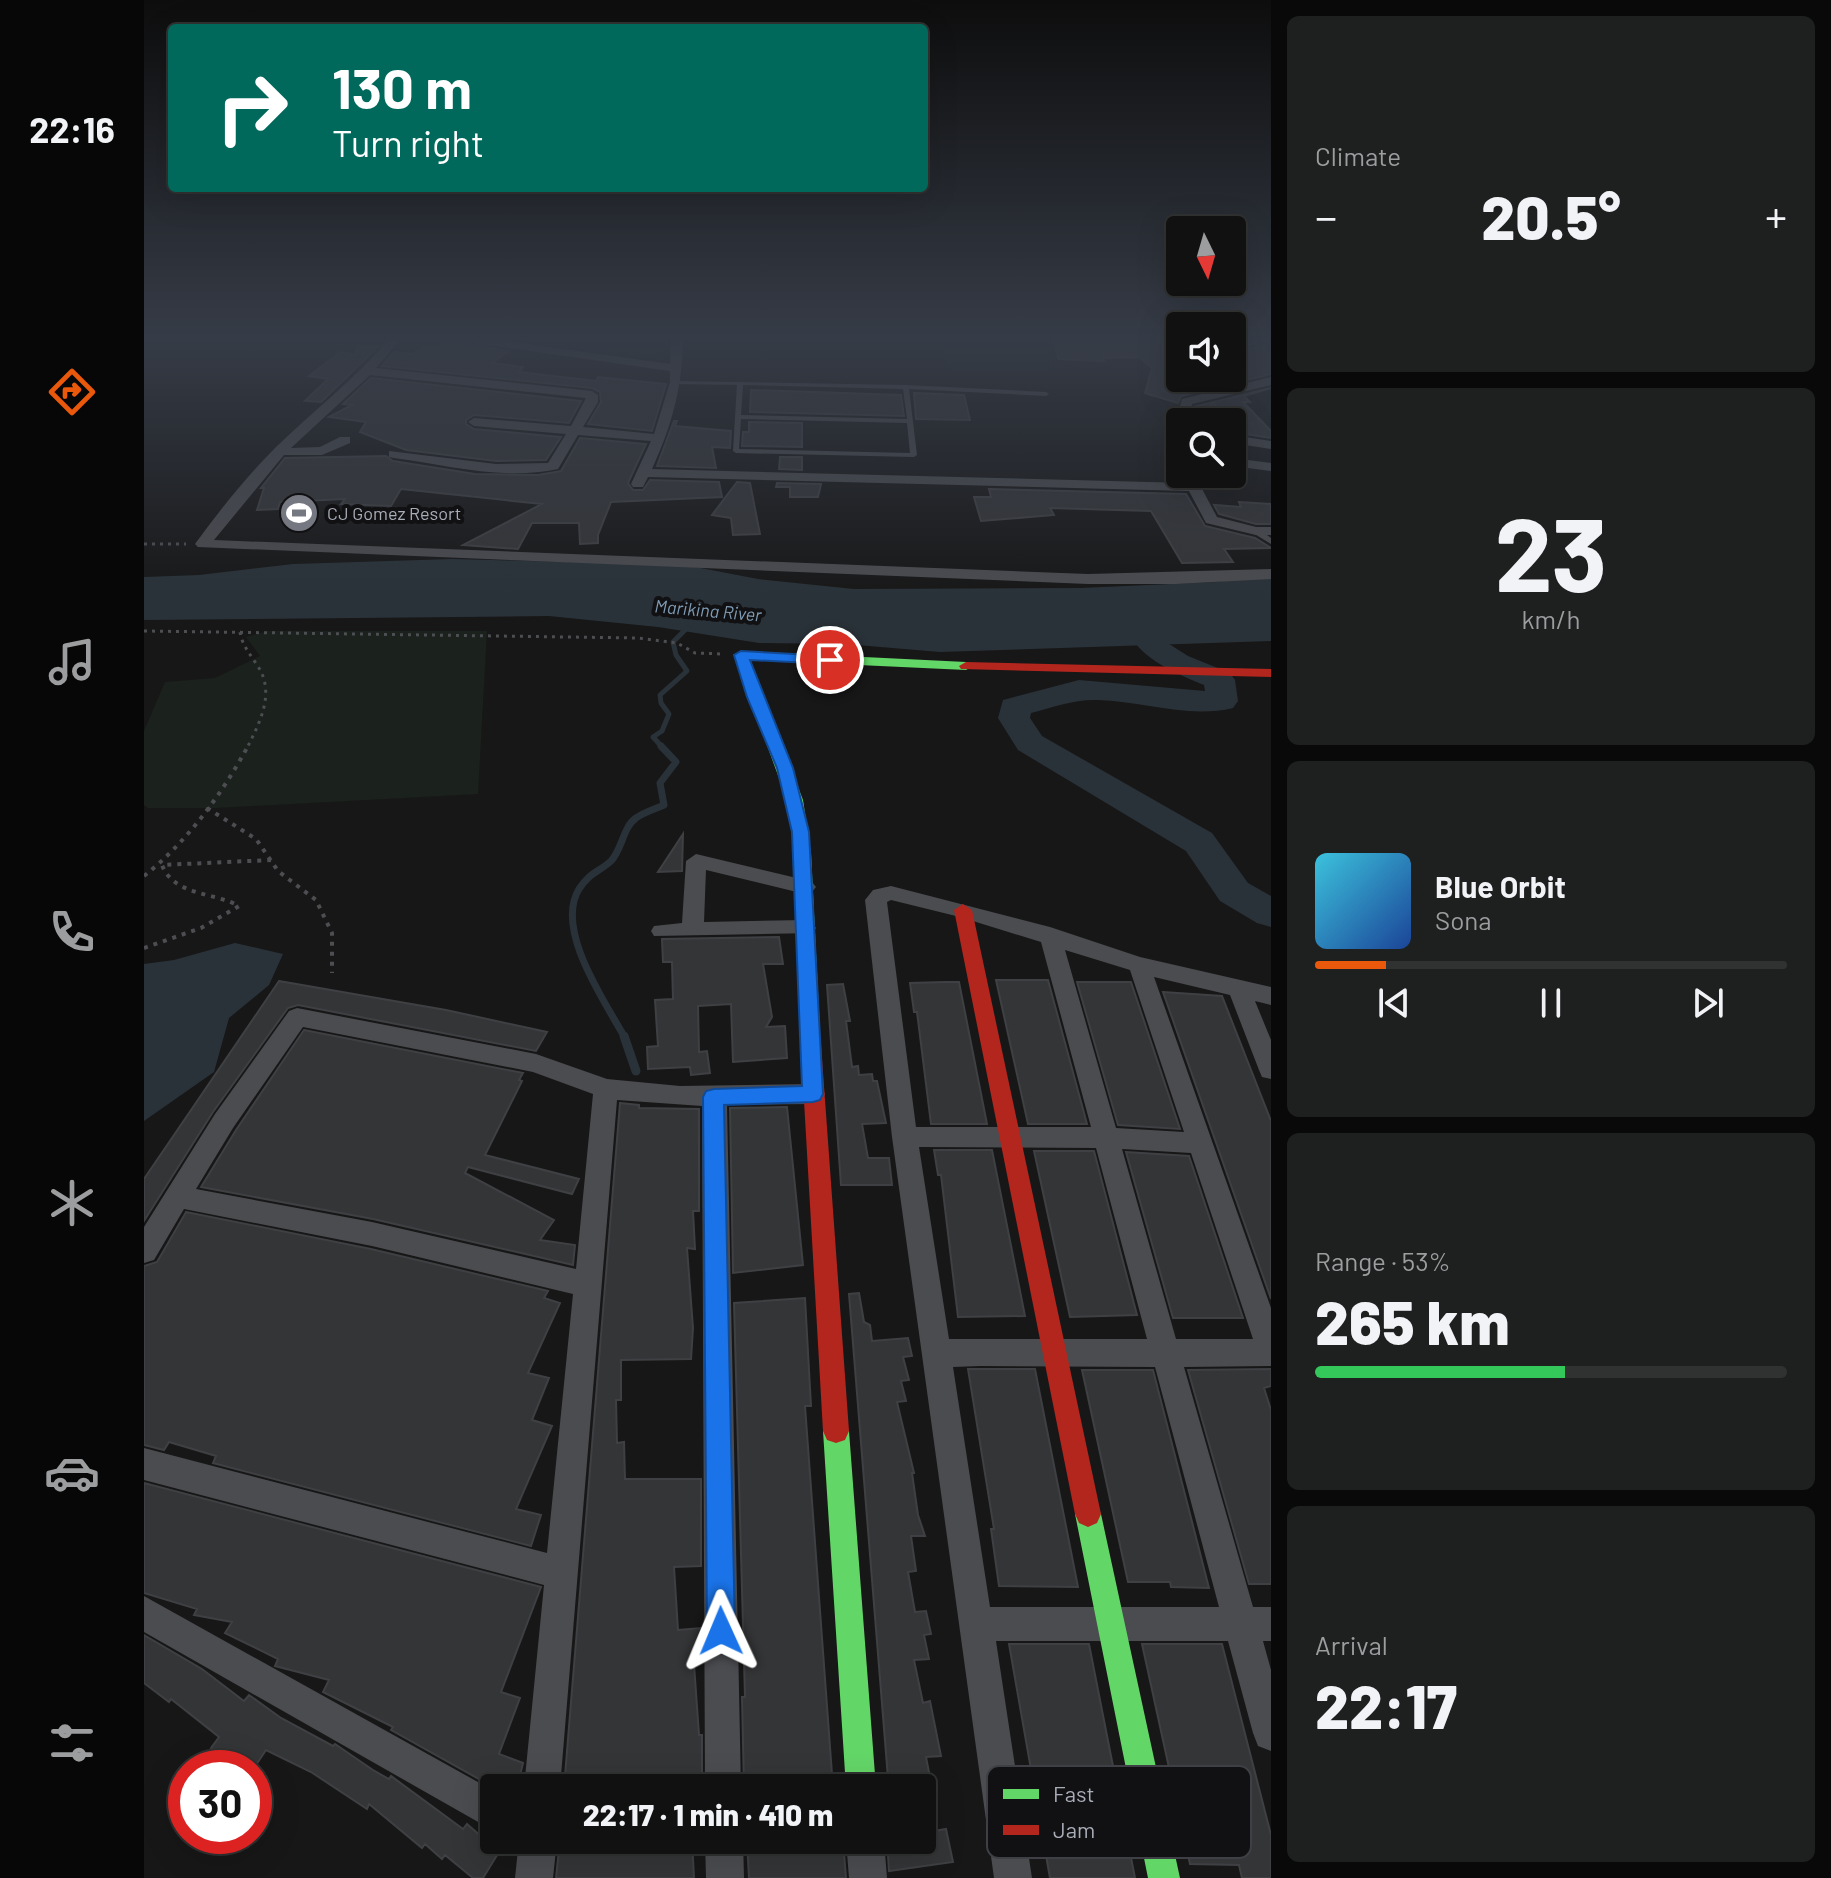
<!DOCTYPE html>
<meta charset="utf-8">
<style>
:root{--surface:#111;--page:#1e1f1f;--text:#f1f3f6;--muted:#9c9d9f;--line:#303131;--accent:#ea580c}
body{margin:0;font-family:Barlow,sans-serif;background:var(--page);color:var(--text);height:100vh;display:flex;flex-direction:column;font-size:30px;white-space:nowrap}
*{box-sizing:border-box;margin:0}
p{font-size:26px;color:var(--muted)}
.icon{flex:none;width:44px;height:44px;fill:none;stroke:currentColor;stroke-width:2;stroke-linecap:round;stroke-linejoin:round}
.map{position:relative;flex:1;overflow:hidden}
.details{display:flex;flex-direction:column;gap:16px;padding:16px;background:#090909;width:560px}
.details>*{flex:none}
.banner{position:absolute;left:24px;top:24px;width:760px;height:168px;border-radius:8px;box-shadow:0 8px 32px #0002,0 0 0 2px var(--line);background:#00695c;color:#fff;overflow:hidden}
.needle{width:52px;rotate:175deg}
.controls{position:absolute;left:1022px;top:216px;display:grid;gap:16px}
.controls a{display:grid;place-items:center;width:80px;height:80px;border-radius:8px;background:var(--surface);box-shadow:0 8px 32px #0002,0 0 0 2px var(--line);font-size:40px}
.speed{position:absolute;left:24px;top:1750px;display:flex;gap:16px;font-size:40px;font-weight:700;text-align:center}
.speed>*{display:grid;place-content:center;width:104px;height:104px;border-radius:50%;background:var(--surface);box-shadow:0 8px 32px #0002,0 0 0 2px var(--line);line-height:1}
.speed .limit{border:12px solid #d22;background:#fff;color:#111}
.pin{position:absolute;display:grid;place-items:center;width:68px;height:68px;color:#fff;margin:-34px;border:4px solid #fff;border-radius:50%;box-shadow:0 2px 8px #0007}
.me{position:absolute;width:88px;margin:-44px;rotate:359deg;stroke-linejoin:round;filter:drop-shadow(0 0 6px #0008)}
.turn{display:flex;align-items:center;gap:28px;height:168px;padding:0 32px;font-size:36px}
.turn .icon{width:104px;height:104px;stroke-width:2.5}
.turn b{display:block;font-size:56px;line-height:68px}
.big{font-size:60px;font-weight:800;line-height:1.1}
.details .card{flex:1;display:flex;flex-direction:column;justify-content:center;gap:12px;min-width:0;padding:0 28px;border-radius:12px;background:var(--page)}
.details .dial{align-items:center;gap:0}
.dial b{font-size:104px;line-height:1}
.song{display:flex;align-items:center;gap:24px}
.cover{width:96px;height:96px;border-radius:12px;background:linear-gradient(135deg,hsl(190 70% 55%),hsl(220 70% 35%))}
.played{height:8px;border-radius:4px;background:linear-gradient(90deg,var(--accent) 15%,var(--line) 15%)}
.keys{display:flex;justify-content:space-around;direction:ltr}
.heat{display:flex;justify-content:space-between;align-items:center;font-size:44px;direction:ltr}
.charge{height:12px;border-radius:6px;background:linear-gradient(90deg,#34c759 53%,var(--line) 0)}
.trip{position:absolute;left:336px;top:1774px;width:456px;height:80px;border-radius:8px;background:var(--surface);box-shadow:0 8px 32px #0002,0 0 0 2px var(--line);font-weight:800;line-height:80px;text-align:center}
main{display:flex;flex:1;min-height:0}
.menu{display:flex;flex-direction:column;width:144px;justify-content:space-around;align-items:center;background:#070707;color:var(--muted)}
.menu .icon{width:56px;height:56px}
.menu .on{color:var(--accent)}
.menu b{font-size:36px;color:var(--text)}
.map>svg:first-child{display:block}
</style>
<main>
<nav class="menu">
<b>22:16</b>
<svg class="icon on" aria-label="directions" viewBox="0 0 24 24"><path d="M12 3l9 9-9 9-9-9zM9 14v-3h6M13 9l2 2-2 2"/></svg>
<svg class="icon" aria-label="music" viewBox="0 0 24 24"><path d="M9 18V5l10-2v13"/><circle cx="6" cy="18" r="3"/><circle cx="16" cy="16" r="3"/></svg>
<svg class="icon" aria-label="phone" viewBox="0 0 24 24"><path d="M5 4h4l2 5-3 2q2 4 5 5l2-3 5 2v4C11 20 4 13 5 4z"/></svg>
<svg class="icon" aria-label="climate" viewBox="0 0 24 24"><path d="M12 3v18M4 7l16 10M4 17L20 7"/></svg>
<svg class="icon" aria-label="car" viewBox="0 0 24 24"><path d="M5 17H2v-5l4-1 3-4h7l3 4 3 1v5h-3M9 17h6M6 11h13"/><circle cx="7" cy="17" r="2"/><circle cx="17" cy="17" r="2"/></svg>
<svg class="icon" aria-label="filters" viewBox="0 0 24 24"><path d="M4 7h16M4 17h16"/><circle cx="9" cy="7" r="2"/><circle cx="15" cy="17" r="2"/></svg>
</nav>
<div class="map">
<svg width="1127" height="1878" viewBox="0 0 1127 1878">
<rect width="100%" height="100%" fill="#171717"/>
<path fill="#1b211c" d="M376 340H515L528 342 515 359Z
M796 340H905L908 370H802Z
M123 631H343L334 794 72 808H4L0 805V731L21 682 71 678 116 656 102 637Z"/>
<path fill="#2a3239" d="M308 559 541 565 614 579 710 589 937 588 1072 582 1127 575V641L796 652 701 644 615 643 514 627 405 616 0 620V577L55 575 149 564Z
M91 943 139 954 125 985 85 1018 70 1072 0 1121V964L30 960Z"/>
<g fill="none" stroke-linecap="round" stroke-linejoin="round">
<path stroke="#2a3239" stroke-width="5" d="M519 748 509 737 518 731 525 714 517 703 516 695 543 671 532 655 529 642 544 627"/>
<path stroke="#2a3239" stroke-width="7" d="M481 1038C462 1003 410 930 435 889 446 872 455 872 467 861 478 850 479 827 492 818 500 812 511 809 520 805L516 783 532 762 517 746"/>
<path stroke="#2a3239" stroke-width="9" d="M480 1036 492 1071"/>
<path fill="#2a3239" fill-rule="evenodd" d="M986 603 996 606 1022 642 1044 656 1086 673 1091 680 1094 701 1089 708C1044 719 999 701 954 700 931 699 909 707 887 713L886 718 898 736 1068 833 1104 883 1127 896V927L1113 923 1076 901 1042 851 874 750 854 718 859 700 935 680 1061 691 1060 685C1016 667 993 656 971 612L976 606Z"/>
</g>
<path fill="#343537" stroke="#3f4043" stroke-width="2" d="M911 341H1036V378H1088V354L1127 343V374L1037 396 1034 403 1001 393 1008 368 995 357 959 358 960 361 914 359Z
M311 342 365 351 348 363 379 367 375 372 452 381 454 377 522 384 508 431 444 424 457 402 456 392 448 388 238 366 250 352 269 354 280 347 292 348 299 343Z
M214 346H235L177 402 161 401 184 379 165 376 196 352 211 355Z
M227 378 437 401 425 423 330 415 322 420V424L330 429 417 437 402 460 352 461 262 450 216 432 222 422 185 417 208 405 199 404Z
M1127 388 1100 396 1106 402H1099L1127 431V438L1088 432 1087 420H1077L1070 403 1062 411 1050 407Z
M607 390 757 395 760 416 606 412Z
M770 393 820 395 826 420 772 419Z
M530 421H533L531 426 587 431 586 448 568 447 572 468 513 466Z
M605 422 658 423V447L598 446 599 432H605Z
M436 438 502 444 484 483 489 490H499L506 480 575 482 578 497 467 502 454 535V543L436 544 435 523H388L374 549 319 545 398 504 257 489 247 506 197 504 201 499 136 502 134 509 113 510 120 488H117L141 458 242 456 249 461 331 474 394 475 417 471Z
M636 457H658V470L635 469Z
M593 482 606 483 616 534 589 535 587 518 568 515Z
M633 483 677 484 674 497H646V487H632Z
M845 489 1042 494 1061 526 1111 538 1127 548 1080 549 1089 562 1038 563 1007 511 906 508 910 515 837 521 830 497H847Z
M1095 502 1127 504V524H1112L1075 514 1070 505 1097 507Z
M539 834 538 871 514 872Z
M635 937 639 964H619L628 1017 622 1027 641 1026 643 1058 589 1062 587 1004 554 1006 555 1052 563 1051 566 1073 547 1075 546 1067 504 1069 503 1047 514 1046 511 1000 529 999 528 962H519L518 939Z
M852 980H904L943 1124H884Z
M135 981 302 1010 403 1032 392 1051 154 1005 144 1008 69 1112 0 1221V1179Z
M800 982H815L843 1124H787L773 1012H770L766 983Z
M933 982H987L1036 1129 974 1125Z
M699 984 706 1021H702L708 1067 714 1066 715 1075 728 1074 729 1081H733L742 1123 718 1124 724 1158H745L748 1185H697L683 985Z
M1019 992 1078 996 1127 1121V1299Z
M160 1030 379 1073 375 1080 378 1081 341 1155 435 1179 428 1194 324 1167 321 1173 410 1220 396 1240 431 1245 429 1265 229 1219 57 1187 92 1130Z
M476 1103 495 1105V1108L555 1109V1211H549L551 1249 543 1248 549 1328 547 1359 477 1360V1400H472L473 1443 480 1442 481 1479H557V1566L530 1567 534 1630 557 1628V1663L550 1664 555 1735H558V1788H420Z
M643 1107 659 1265 589 1273 586 1108Z
M790 1150H848L881 1316 814 1317 797 1175H794Z
M890 1151H950L993 1315 926 1317Z
M982 1152 1045 1156 1099 1318H1029Z
M42 1212 227 1249 404 1291 400 1298 416 1303 384 1373 405 1378 388 1420 408 1426 372 1509 397 1515 387 1546 69 1463 72 1456 25 1442 20 1450 0 1445V1266L13 1262Z
M715 1293 720 1322 726 1325 728 1341 764 1338 768 1356 759 1357 765 1380 757 1381 762 1401 753 1402 770 1473H768L774 1515 781 1536H767L772 1571 764 1572 771 1612 782 1611 787 1634 780 1635 785 1659 770 1660 779 1703 786 1701 797 1756 782 1757 788 1788H746L744 1778 705 1294Z
M661 1298 667 1406H661L689 1788H600L598 1697H601L590 1303Z
M824 1369H891L934 1587 855 1586 847 1529H850Z
M1127 1369V1386L1120 1388 1127 1410V1584H1105L1044 1370Z
M938 1370H1009L1065 1588 1027 1587 1026 1582H984Z
M0 1483 397 1587 357 1692 376 1698 355 1754 379 1763 373 1788H351L247 1730 249 1727 179 1692 185 1680 131 1666 134 1659 81 1633 88 1622 50 1615 53 1609 0 1593Z
M0 1635 58 1669 100 1701 105 1695 137 1718 189 1746 191 1744 229 1770 245 1779 247 1776 319 1829 323 1824 355 1852 339 1878H329L301 1855 298 1859 281 1844 278 1848 225 1804 223 1809 167 1772 122 1750 110 1768H94L67 1748 75 1737 27 1699 25 1702 0 1683Z
M865 1644H945L991 1878H906Z
M998 1644H1078L1127 1835V1878H1098L1095 1865 1046 1864Z
M802 1829 809 1862 745 1871 743 1840H778V1833Z
M416 1840H548L550 1878H412Z
M603 1840H699L702 1878H605Z"/>
<g fill="none" stroke-linecap="round" stroke-linejoin="round">
<path stroke="#4d4e52" stroke-width="3" stroke-dasharray="3 5" stroke-linecap="butt" d="M0 544H42
M0 631 494 638 533 643 551 653 579 654
M96 632C98 645 106 654 113 665 132 692 116 722 103 748"/>
<path stroke="#4d4e52" stroke-width="4" stroke-dasharray="4 6" stroke-linecap="butt" d="M63 808 112 839 134 871 172 900 188 933V973
M0 876C43 842 78 794 104 746
M0 948 57 928 95 906C70 892 30 896 18 865L127 860"/>
<path fill="#4b4c50" fill-rule="evenodd" d="M530 381 762 385 902 392 905 394 902 396 765 389 773 455 770 457 592 453 589 451 593 385 532 384 530 383ZM599 385 759 389 763 419 597 415ZM597 419 763 423 766 453 595 449Z
M1109 529H1115L1127 538V544L1109 533Z"/>
<path fill="#4b4c50" fill-rule="evenodd" d="M244 340H256L232 368 448 391 454 395V402L439 427 510 434 526 382V371L331 343 325 340H355L526 364 527 340H539C538 389 528 425 508 469L1043 483V474H1055L1057 487 1073 517 1112 527H1127V535H1112L1062 523 1045 491 504 477 499 487H489L487 484 507 441 434 435 414 469C360 481 303 465 250 458L245 457V451L352 464 404 463 422 434 330 426 324 422 330 418 427 426 442 398 226 375 147 448 176 447 196 437H206V443L178 455H140L70 540 944 574 1127 569V579L1032 584H944L54 547 51 544C75 511 102 477 131 448 168 412 210 380 244 340Z
M1106 340H1126L1088 351V345Z
M1127 377V385L1048 404 1044 422H1036V425L1032 422 1038 399Z
M1088 435 1127 441V449L1088 443Z
M1088 458 1127 463V471L1088 466Z
M552 854 661 880 668 882 672 887 668 892 661 894 562 870 560 922 661 920 669 923 672 928 669 933 510 936 507 931 510 926 538 923 542 861Z
M747 886 906 927 996 957 1127 987V1005L1111 1001 1127 1040V1079L1118 1077 1115 1070 1086 995 1010 977 1127 1308V1366L1040 1367 1109 1607H1127V1641H1119L1127 1670V1751L1114 1746 1109 1733 1084 1641H852L888 1878H850L748 1137 721 900 729 890ZM747 900 816 917 897 942 947 1127H772L743 902ZM921 950 986 970 1040 1132 972 1128ZM775 1147 952 1148 1003 1339H805ZM978 1149 1047 1153 1109 1339H1032ZM836 1366 1011 1367 1075 1607H846L809 1367Z
M153 1008 392 1054 463 1079 536 1086 669 1084 678 1087 681 1094 678 1101 669 1104 583 1105 597 1788H561L558 1106 473 1100 416 1788H380L400 1585 0 1480V1448L403 1553 429 1294 228 1246 40 1209 10 1260 0 1263V1227L71 1114 145 1011ZM159 1027 389 1072 449 1094 432 1269 228 1222 52 1189 89 1128Z
M0 1596 350 1791V1831L0 1632Z
M375 1840H413L409 1878H371Z
M561 1840H599L600 1878H562Z
M702 1840H740L743 1878H705Z"/>
<path fill="#63d668" fill-rule="evenodd" d="M597 651 822 662 829 666 822 670 606 660 659 800 667 853 676 1031 673 1036H659L656 1031 651 853 643 800 590 655Z
M692 1419 701 1422 705 1431 732 1788H702L679 1431 683 1422Z
M944 1501 953 1505 957 1514 1036 1878H1004L931 1514 935 1505Z"/>
<path fill="#b3261e" fill-rule="evenodd" d="M822 662 1127 669V677L817 669 815 666Z
M819 904 828 910 957 1514 953 1523 944 1527 935 1523 931 1514 810 910Z
M666 1024 673 1026 676 1031 705 1431 701 1440 692 1443 683 1440 679 1431 656 1031 659 1026Z"/>
</g>
<linearGradient id="sky" x2="0" y2="1"><stop stop-color="#0d0d0d"/><stop offset="0.56" stop-color="#363c47"/><stop offset="1" stop-color="#363c47" stop-opacity="0"/></linearGradient>
<rect width="1127" height="603" fill="url(#sky)"/>
<path fill="#1a73e8" stroke="#114b97" stroke-width="2" d="M597 651 686 656 693 660 686 664 606 660 649 768 665 832 679 1094 676 1100 669 1102 580 1105 591 1631 587 1641 577 1645 567 1641 563 1631 559 1097 562 1091 570 1089 658 1086 648 832 633 768 603 697 590 655Z"/>
<defs>
<symbol id="stadium-disc" viewBox="-11 -11 22 22"><circle r="9.5" fill="#757880" stroke="#111113"/><path d="M0-5a6.5 5 0 1 0 0 10a6.5 5 0 1 0 0-10ZM-3.5-1.8h7v3.6h-7Z" fill="#fff"/></symbol>
</defs>
<g fill-rule="evenodd">
<use href="#stadium-disc" x="133" y="491" width="44" height="44"/>
</g>
<g text-anchor="middle" dominant-baseline="central" stroke-width="8" stroke-linejoin="round" paint-order="stroke">
<g font-size="18" fill="#a8adb8" stroke="#111113" text-anchor="start">
<text x="183" y="513">CJ Gomez Resort</text>
</g>
<g font-size="18" font-style="italic" fill="#7f9bb3" stroke="#111113">
<text transform="translate(564 610) rotate(5)">Marikina River</text>
</g>
</g>
<rect x="843" y="1766" width="264" height="92" rx="12" fill="#111113" stroke="#3e4045" stroke-width="2"/>
<rect x="859" y="1789" width="36" height="10" fill="#63d668"/>
<rect x="859" y="1825" width="36" height="10" fill="#b3261e"/>
<g font-size="22" fill="#a8adb8">
<text x="909" y="1802">Fast</text>
<text x="909" y="1838">Jam</text>
</g>
</svg>
<div class="controls">
<a><svg class="needle" viewBox="-14 -14 28 28"><path d="M0-13l5 13h-10z" fill="#e53935"/><path d="M0 13l5-13h-10z" fill="#9c9d9f"/></svg></a>
<a><svg class="icon" aria-label="sound" viewBox="0 0 24 24"><path d="M4 9h4l5-4v14l-5-4H4zM17 9q2 3 0 6"/></svg></a>
<a><svg class="icon" aria-label="search" viewBox="0 0 24 24"><circle cx="10" cy="10" r="6"/><path d="M15 15l6 6"/></svg></a>
</div>
<div class="speed"><div class="limit">30</div></div>
<div class="pin" style="left:686px;top:660px;background:#d93025"><svg class="icon" aria-label="arrive" viewBox="0 0 24 24"><path d="M6 21V4h12l-3 4 3 4H6"/></svg></div>
<svg class="me" style="left:577px;top:1631px" viewBox="-20 -20 40 40"><path d="M0-17L14 15 0 8-14 15z" fill="#1a73e8" stroke="#fff" stroke-width="4"/></svg>
<div class="trip">22:17 · 1 min · 410 m</div>
<div class="banner">
<div class="turn"><svg class="icon" aria-label="right" viewBox="0 0 24 24"><path d="M7 20v-9h11M14 6l5 5-5 5"/></svg><div><b>130 m</b>Turn right</div></div>
</div>
</div>
<section class="details">
<div class="card"><p>Climate</p>
<div class="heat"><a>−</a><b class="big">20.5°</b><a>+</a></div>
</div>
<div class="card dial"><b>23</b><p>km/h</p></div>
<div class="card">
<div class="song"><i class="cover"></i><div><b>Blue Orbit</b><p>Sona</p></div></div>
<div class="played"></div>
<div class="keys"><svg class="icon" aria-label="previous" viewBox="0 0 24 24"><path d="M18 5L8 12l10 7zM5 5v14"/></svg><svg class="icon" aria-label="pause" viewBox="0 0 24 24"><path d="M8 5v14M16 5v14"/></svg><svg class="icon" aria-label="next" viewBox="0 0 24 24"><path d="M6 5l10 7-10 7zM19 5v14"/></svg></div>
</div>
<div class="card"><p>Range · 53%</p><b class="big">265 km</b><div class="charge"></div></div>
<div class="card"><p>Arrival</p><b class="big">22:17</b></div>
</section>
</main>
